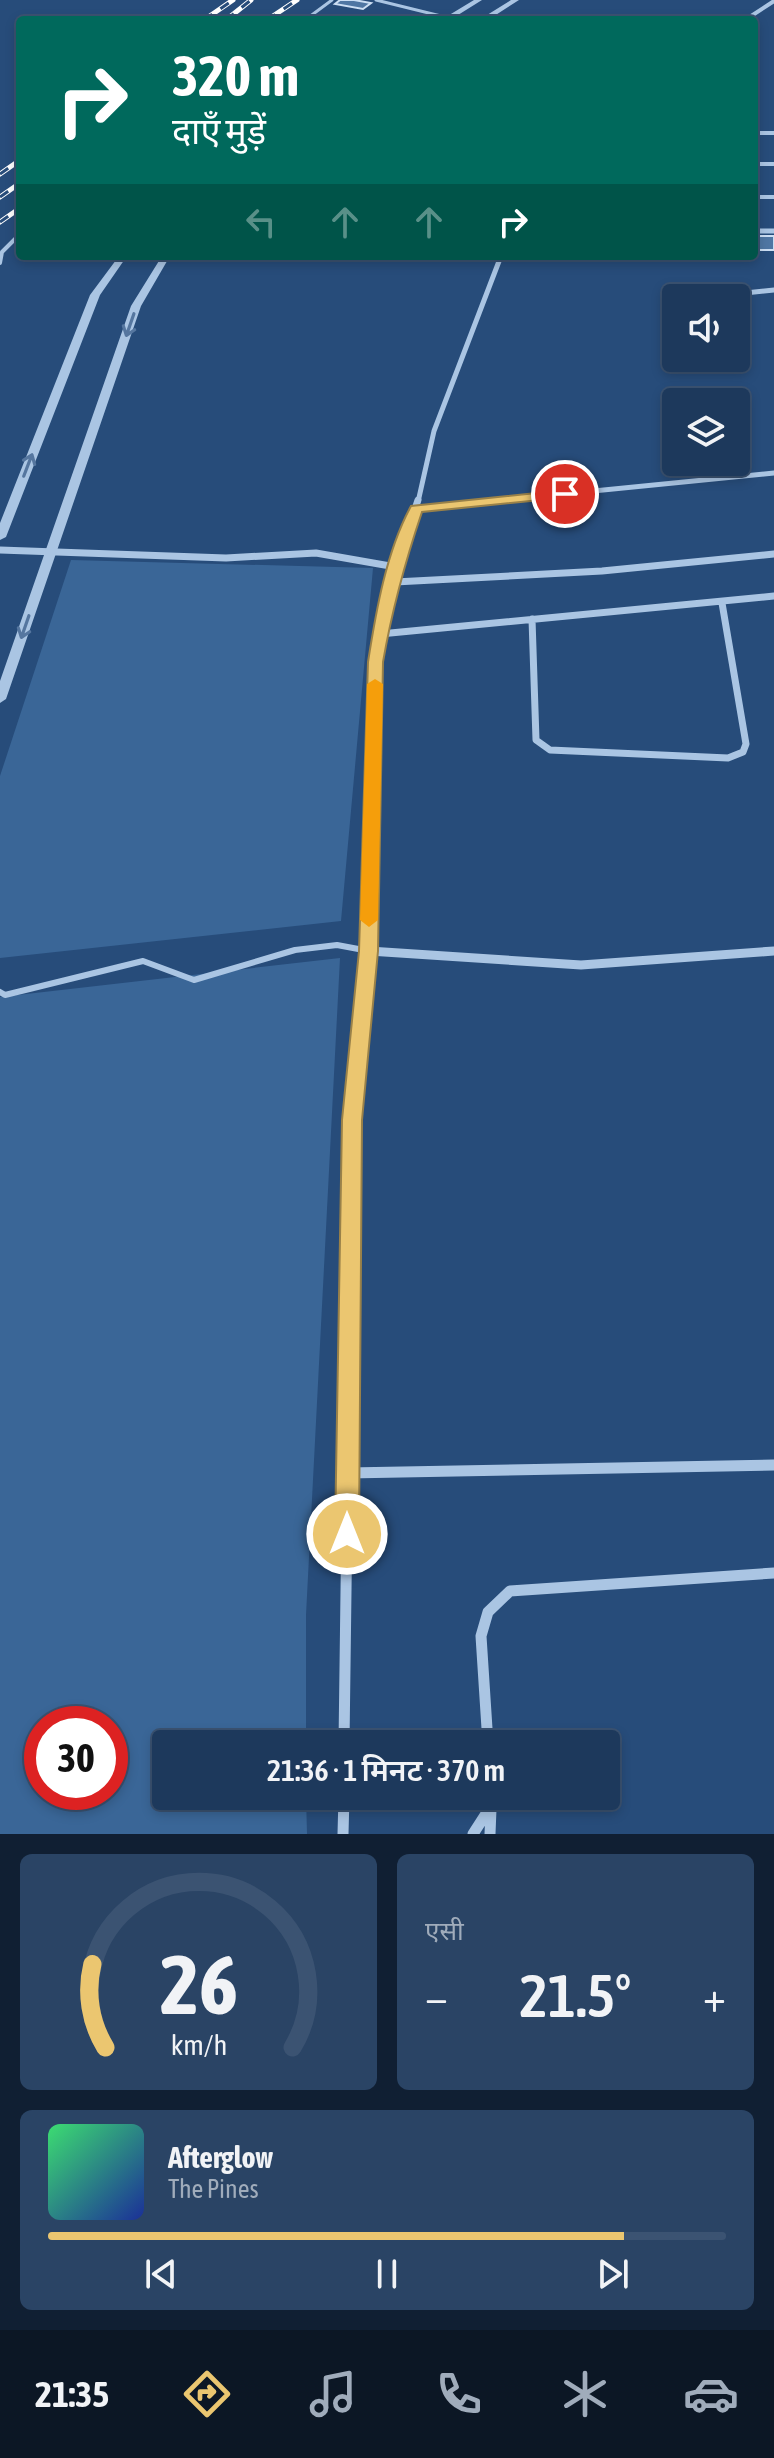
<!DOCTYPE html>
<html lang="hi">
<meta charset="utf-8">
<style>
:root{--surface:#1d395c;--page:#2a4465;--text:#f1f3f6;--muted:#a0acbb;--line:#3b5372;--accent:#ebc670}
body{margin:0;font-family:"Asap Condensed","Noto Sans Devanagari",sans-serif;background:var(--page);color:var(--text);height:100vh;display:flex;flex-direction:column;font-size:30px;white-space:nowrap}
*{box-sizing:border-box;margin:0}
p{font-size:26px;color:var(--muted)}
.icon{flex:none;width:44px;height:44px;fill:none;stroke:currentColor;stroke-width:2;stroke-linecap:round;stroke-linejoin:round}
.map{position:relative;height:1834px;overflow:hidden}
.drawer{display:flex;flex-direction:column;gap:20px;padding:20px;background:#101f33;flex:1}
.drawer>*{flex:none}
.hud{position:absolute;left:16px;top:16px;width:742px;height:244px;border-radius:8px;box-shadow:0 4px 12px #0003,0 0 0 2px var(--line);background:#00695c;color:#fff;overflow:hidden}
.fabs{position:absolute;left:662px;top:284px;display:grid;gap:16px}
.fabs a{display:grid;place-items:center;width:88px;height:88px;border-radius:8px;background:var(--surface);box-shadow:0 4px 12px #0003,0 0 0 2px var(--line);font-size:40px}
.speed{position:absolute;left:24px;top:1706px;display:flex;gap:16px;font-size:40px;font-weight:700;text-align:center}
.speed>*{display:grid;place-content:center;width:104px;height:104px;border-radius:50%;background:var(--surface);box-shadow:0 4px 12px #0003,0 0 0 2px var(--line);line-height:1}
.speed .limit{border:12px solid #d22;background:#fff;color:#111}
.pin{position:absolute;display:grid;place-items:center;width:68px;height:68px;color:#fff;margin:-34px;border:4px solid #fff;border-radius:50%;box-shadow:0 2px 8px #0007}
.me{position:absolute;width:88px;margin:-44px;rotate:0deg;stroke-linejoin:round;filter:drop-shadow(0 0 6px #0008)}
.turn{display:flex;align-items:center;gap:28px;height:168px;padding:0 24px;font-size:36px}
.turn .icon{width:104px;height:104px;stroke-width:2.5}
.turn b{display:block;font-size:56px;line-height:68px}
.lanes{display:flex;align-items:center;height:76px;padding:0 24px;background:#0003;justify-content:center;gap:40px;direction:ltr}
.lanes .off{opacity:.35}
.big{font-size:60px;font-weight:600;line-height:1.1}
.drawer .tile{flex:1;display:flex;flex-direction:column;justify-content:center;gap:12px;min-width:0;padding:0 28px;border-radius:12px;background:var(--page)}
.drawer .dial{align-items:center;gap:0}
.dial svg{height:208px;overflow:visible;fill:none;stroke:var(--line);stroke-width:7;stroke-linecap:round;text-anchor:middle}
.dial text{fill:var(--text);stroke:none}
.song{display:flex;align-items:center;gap:24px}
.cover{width:96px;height:96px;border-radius:12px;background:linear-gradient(135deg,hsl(140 70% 55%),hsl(230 70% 35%))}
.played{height:8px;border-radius:4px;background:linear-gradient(90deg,var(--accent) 85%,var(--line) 85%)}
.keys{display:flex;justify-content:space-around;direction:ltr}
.heat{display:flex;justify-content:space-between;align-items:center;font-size:44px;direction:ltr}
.drawer .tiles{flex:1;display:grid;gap:20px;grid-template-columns:1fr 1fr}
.tile:last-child{grid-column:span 2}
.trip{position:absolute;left:152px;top:1730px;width:468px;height:80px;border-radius:8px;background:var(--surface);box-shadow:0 4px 12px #0003,0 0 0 2px var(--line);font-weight:600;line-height:80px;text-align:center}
.tabs{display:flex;height:128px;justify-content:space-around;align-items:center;background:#0c1725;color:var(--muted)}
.tabs .icon{width:56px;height:56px}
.tabs .on{color:var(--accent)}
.tabs b{font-size:36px;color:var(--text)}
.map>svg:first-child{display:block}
</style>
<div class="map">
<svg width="774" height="1834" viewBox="0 0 774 1834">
<rect width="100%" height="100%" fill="#274c7a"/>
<path fill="#3a6697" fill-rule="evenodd" d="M71 560 373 568 341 921 0 958V776Z
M340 958 306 1615V1744H166V1796H306L307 1834H0V997ZM42 1724H110V1792H42Z"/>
<path fill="#4f76a3" stroke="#ccdef3" stroke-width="2" d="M340 0H354L371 3 363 9 335 4Z
M754 236H774V250H754Z"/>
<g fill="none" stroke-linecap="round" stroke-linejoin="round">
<path stroke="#aac5e3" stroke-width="3" d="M376 0 449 18
M305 20 332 0"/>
<path stroke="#aac5e3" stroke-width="4" d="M0 263 2 252 20 234"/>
<path stroke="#aac5e3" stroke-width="6" d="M0 992 5 995 143 961 194 980 295 950 337 945 369 951"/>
<path stroke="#aac5e3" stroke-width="4" d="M745 20 774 1
M754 133H774
M754 164H774
M754 197H774"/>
<path stroke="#aac5e3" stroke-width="5" d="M754 231H774
M707 297 774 290
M418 502 434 431 501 256
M484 502 774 473"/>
<path stroke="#aac5e3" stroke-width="7" d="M416 509 504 500
M0 550 226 558 316 553 396 567
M395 582 602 571 774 554
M532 619 536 740 550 750 728 758 743 752 746 744 722 603
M380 634 774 596
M371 851 376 662 396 567 418 500"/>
<path stroke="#aac5e3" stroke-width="9" d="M369 951 581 965 774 951
M350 1288 352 1120 369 951 371 849"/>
<path stroke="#aac5e3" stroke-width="11" d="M348 1473 774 1465
M344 1744 350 1286
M488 1744 481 1636 488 1612 510 1591 774 1573
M343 1834 344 1796
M473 1834 491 1806 485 1796
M490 1834 491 1809"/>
<path fill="#aac5e3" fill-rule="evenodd" d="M474 0H482L450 20H441Z
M511 0H519L488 20H479Z
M119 256H127L100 295 6 537 0 540V523L90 295Z
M162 256H170L141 306 6 699 0 703V681L131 306Z"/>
<defs>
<path id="rail" d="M204 20 233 0
M226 20 251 0
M267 20 297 0
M0 174 20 160
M0 197 20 183
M0 222 20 208"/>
</defs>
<use href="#rail" stroke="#fff" stroke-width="5"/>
<use href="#rail" stroke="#274c7a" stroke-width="3" stroke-dasharray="10" stroke-linecap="butt"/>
</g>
<defs><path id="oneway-shaft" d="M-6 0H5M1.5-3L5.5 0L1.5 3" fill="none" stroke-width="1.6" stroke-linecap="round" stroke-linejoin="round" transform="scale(2)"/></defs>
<g stroke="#55769f">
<use href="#oneway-shaft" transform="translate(130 325) rotate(109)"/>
<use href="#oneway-shaft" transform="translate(28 465) rotate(-69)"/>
<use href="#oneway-shaft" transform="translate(25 627) rotate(109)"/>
</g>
<path fill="#ebc670" stroke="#998149" stroke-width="2" d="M565 490 570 491V497L422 512C405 562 392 610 383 662L378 951 362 1120 359 1534 356 1542 347 1546 338 1542 335 1534 342 1120 359 951 368 662C376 611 386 552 411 506Z"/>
<path fill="#f59e0b" d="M375 679 383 684 378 920 369 927 360 920 367 684Z"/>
</svg>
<div class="fabs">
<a><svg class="icon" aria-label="sound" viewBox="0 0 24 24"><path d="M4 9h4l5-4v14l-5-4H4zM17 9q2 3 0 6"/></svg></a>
<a><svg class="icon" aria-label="layers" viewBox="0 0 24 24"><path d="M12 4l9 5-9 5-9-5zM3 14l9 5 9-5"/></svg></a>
</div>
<div class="speed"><div class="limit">30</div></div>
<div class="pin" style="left:565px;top:494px;background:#d93025"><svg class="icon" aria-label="arrive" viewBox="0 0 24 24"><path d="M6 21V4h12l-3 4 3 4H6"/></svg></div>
<svg class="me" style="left:347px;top:1534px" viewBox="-20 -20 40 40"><circle r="17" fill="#ebc670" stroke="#fff" stroke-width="3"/><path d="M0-11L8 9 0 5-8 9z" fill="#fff"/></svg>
<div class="trip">21:36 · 1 मिनट · 370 m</div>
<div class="hud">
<div class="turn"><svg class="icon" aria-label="right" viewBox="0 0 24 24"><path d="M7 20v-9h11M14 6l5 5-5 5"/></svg><div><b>320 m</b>दाएँ मुड़ें</div></div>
<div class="lanes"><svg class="icon off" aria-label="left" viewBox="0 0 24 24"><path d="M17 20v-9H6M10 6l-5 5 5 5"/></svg><svg class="icon off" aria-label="ahead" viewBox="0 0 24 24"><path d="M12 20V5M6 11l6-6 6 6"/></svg><svg class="icon off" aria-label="ahead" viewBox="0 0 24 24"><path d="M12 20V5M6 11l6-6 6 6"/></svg><svg class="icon" aria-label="right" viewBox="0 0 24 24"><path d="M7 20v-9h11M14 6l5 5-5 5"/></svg></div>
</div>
</div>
<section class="drawer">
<div class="tiles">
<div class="tile dial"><svg viewBox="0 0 100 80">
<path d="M14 69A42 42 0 1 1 86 69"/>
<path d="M14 69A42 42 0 0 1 9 37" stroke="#ebc670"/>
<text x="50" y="56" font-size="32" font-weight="700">26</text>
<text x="50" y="72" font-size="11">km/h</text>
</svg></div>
<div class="tile"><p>एसी</p>
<div class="heat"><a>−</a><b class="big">21.5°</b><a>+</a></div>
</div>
<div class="tile">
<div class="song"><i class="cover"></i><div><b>Afterglow</b><p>The Pines</p></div></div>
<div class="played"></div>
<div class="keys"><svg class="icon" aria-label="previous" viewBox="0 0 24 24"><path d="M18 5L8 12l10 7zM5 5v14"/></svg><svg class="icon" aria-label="pause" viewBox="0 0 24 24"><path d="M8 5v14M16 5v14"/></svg><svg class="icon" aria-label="next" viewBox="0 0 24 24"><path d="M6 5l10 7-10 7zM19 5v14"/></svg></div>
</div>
</div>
</section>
<nav class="tabs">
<b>21:35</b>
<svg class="icon on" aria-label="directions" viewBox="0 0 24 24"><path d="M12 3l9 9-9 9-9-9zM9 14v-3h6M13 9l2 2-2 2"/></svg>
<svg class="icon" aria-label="music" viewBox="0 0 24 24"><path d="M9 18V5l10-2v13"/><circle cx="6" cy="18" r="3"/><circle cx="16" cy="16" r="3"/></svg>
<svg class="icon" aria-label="phone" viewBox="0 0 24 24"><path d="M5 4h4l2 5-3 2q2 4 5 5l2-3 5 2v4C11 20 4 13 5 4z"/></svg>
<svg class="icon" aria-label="climate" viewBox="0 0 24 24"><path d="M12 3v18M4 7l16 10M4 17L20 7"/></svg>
<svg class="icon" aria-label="car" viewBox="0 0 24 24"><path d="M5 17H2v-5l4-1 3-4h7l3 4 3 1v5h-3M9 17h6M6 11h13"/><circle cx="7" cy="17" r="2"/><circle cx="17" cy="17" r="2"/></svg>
</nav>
